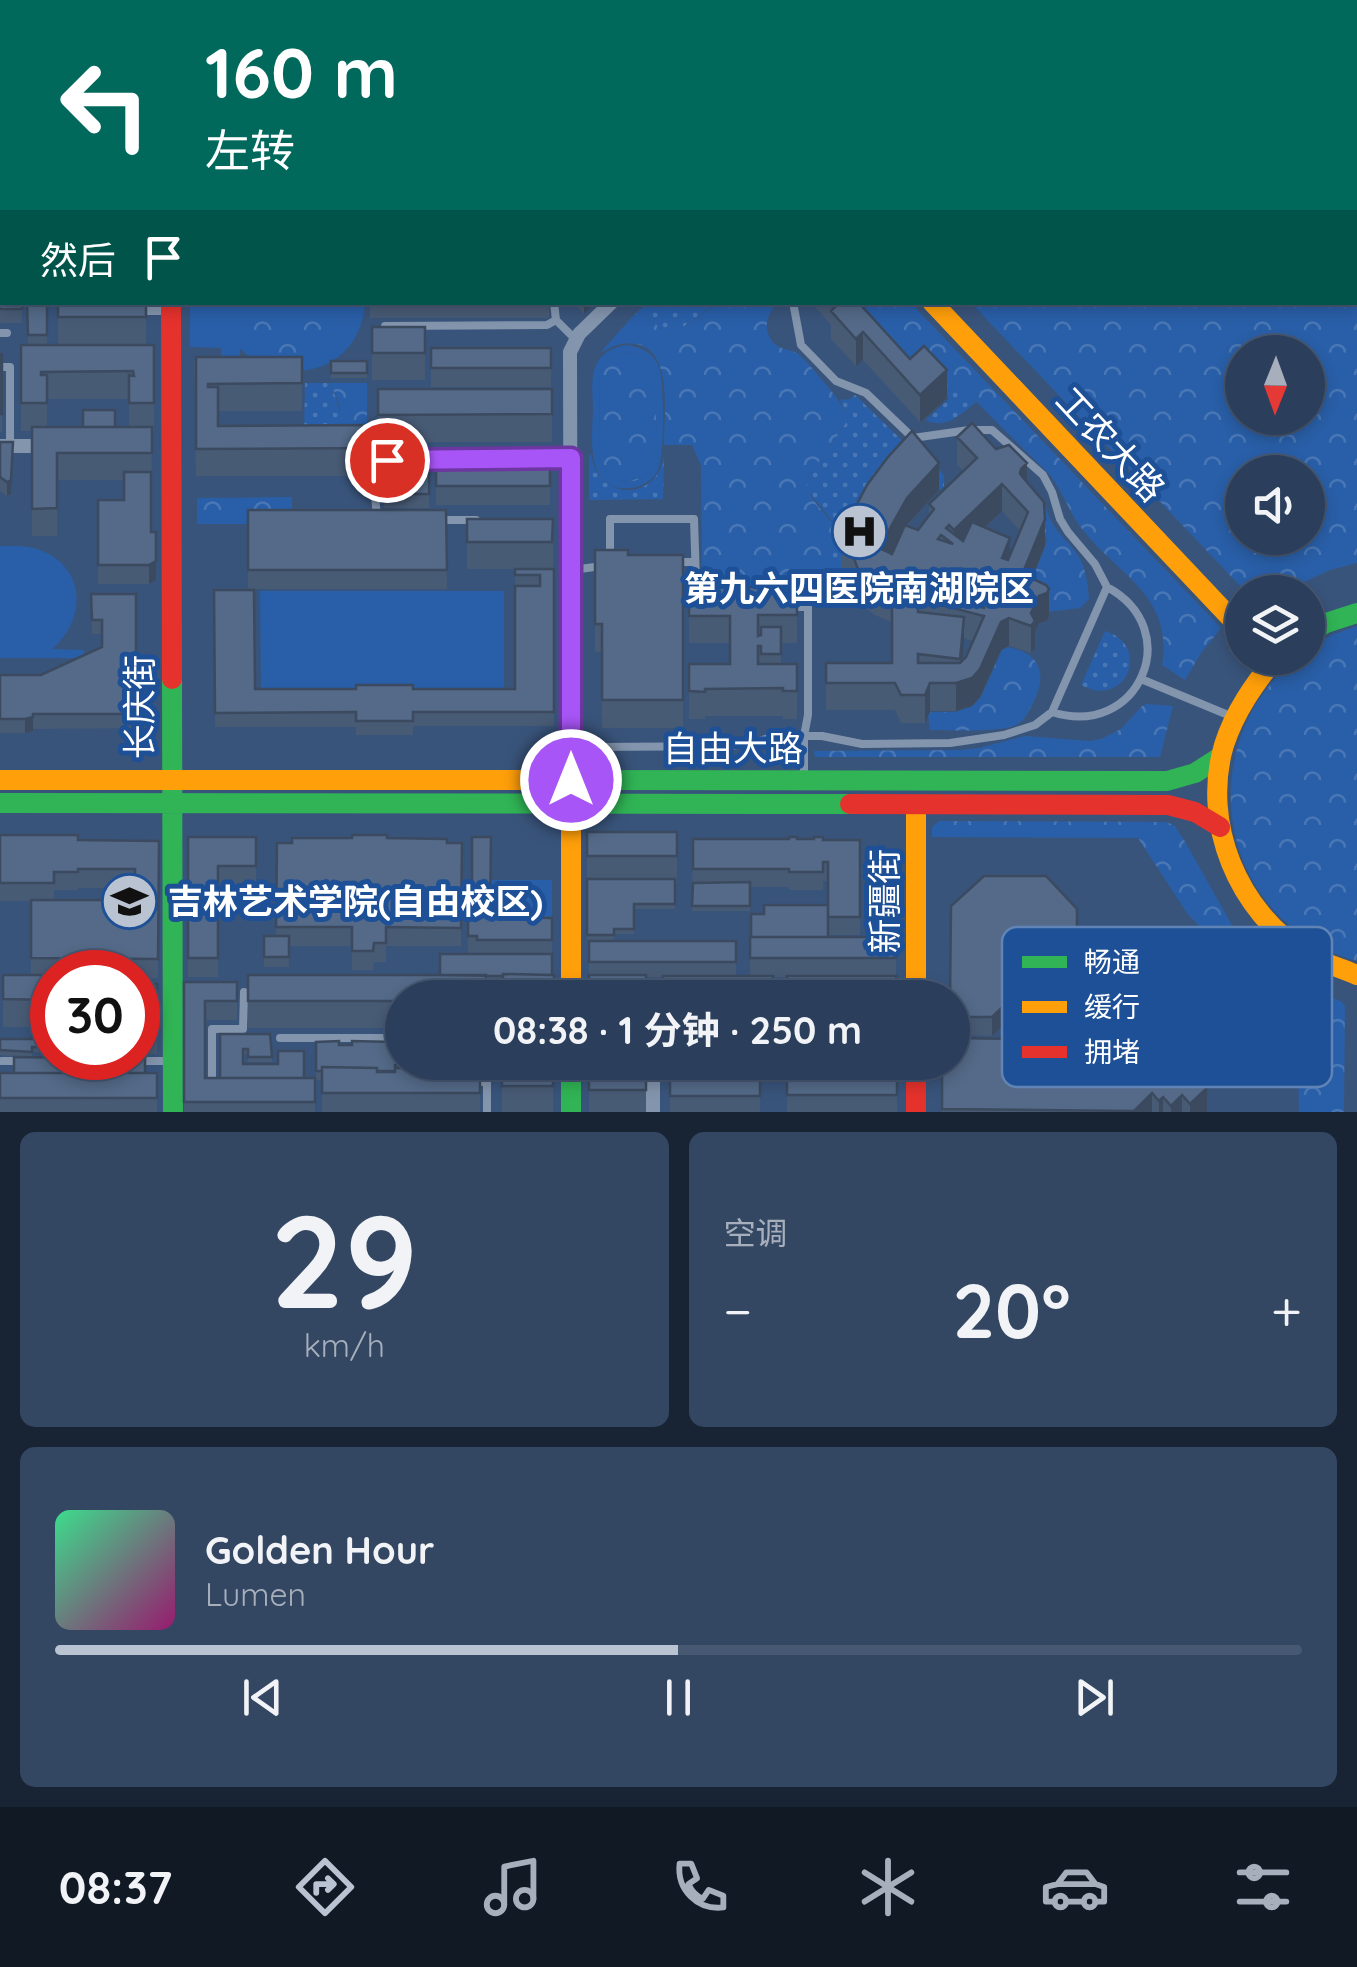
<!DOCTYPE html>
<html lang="zh">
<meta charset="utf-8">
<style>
:root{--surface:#2b3f5c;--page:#334662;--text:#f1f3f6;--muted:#a6afbb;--line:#475872;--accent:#bac3d1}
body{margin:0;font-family:Quicksand,"Noto Sans SC",sans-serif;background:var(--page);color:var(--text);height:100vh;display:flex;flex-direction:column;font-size:38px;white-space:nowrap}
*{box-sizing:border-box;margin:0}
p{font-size:32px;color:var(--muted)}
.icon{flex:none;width:55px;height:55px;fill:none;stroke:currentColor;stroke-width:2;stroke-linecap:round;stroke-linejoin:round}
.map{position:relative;height:1112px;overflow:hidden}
.side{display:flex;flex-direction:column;gap:20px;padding:20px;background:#182333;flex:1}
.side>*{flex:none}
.hud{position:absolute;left:0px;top:0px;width:1358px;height:305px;box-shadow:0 5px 15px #0003,0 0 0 2px var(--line);background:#00695c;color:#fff;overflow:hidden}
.needle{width:65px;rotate:181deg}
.fabs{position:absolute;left:1225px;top:335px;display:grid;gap:20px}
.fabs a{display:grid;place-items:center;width:100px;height:100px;border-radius:50%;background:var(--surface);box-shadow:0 5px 15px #0003,0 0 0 2px var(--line);font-size:50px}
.speed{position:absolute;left:30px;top:950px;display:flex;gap:20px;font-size:50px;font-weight:700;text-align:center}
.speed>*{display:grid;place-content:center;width:130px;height:130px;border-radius:50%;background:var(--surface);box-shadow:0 5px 15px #0003,0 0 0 2px var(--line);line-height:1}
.speed .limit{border:15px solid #d22;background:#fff;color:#111}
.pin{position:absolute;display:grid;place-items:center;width:85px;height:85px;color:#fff;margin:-42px;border:5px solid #fff;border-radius:50%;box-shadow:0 2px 10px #0007}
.me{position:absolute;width:110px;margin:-55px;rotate:0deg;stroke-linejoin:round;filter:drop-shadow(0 0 8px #0008)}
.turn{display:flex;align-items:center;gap:35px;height:210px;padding:0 40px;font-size:45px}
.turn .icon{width:130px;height:130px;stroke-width:2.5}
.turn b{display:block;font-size:70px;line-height:85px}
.then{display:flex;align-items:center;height:95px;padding:0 40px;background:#0003;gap:20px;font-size:38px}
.big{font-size:75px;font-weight:700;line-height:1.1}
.side .card{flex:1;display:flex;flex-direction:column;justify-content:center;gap:15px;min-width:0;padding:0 35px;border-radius:15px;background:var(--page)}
.side .dial{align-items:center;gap:0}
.dial b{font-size:130px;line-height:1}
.song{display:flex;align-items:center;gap:30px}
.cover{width:120px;height:120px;border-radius:15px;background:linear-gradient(135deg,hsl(150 70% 55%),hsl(320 70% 35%))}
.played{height:10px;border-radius:5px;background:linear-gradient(90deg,var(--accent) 50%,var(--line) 50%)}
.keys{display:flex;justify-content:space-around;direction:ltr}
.heat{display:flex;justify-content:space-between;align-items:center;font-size:55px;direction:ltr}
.side .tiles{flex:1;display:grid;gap:20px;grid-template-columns:1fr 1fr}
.card:last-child{grid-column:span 2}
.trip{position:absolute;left:385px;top:980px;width:585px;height:100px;border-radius:50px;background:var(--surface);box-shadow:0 5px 15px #0003,0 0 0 2px var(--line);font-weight:700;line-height:100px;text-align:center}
.menu{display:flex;height:160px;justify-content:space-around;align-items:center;background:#111925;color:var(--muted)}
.menu .icon{width:70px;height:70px}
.menu .current{color:var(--accent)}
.menu b{font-size:45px;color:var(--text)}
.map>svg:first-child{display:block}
</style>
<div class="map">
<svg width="1357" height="1112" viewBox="0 0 1357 1112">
<defs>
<pattern id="grass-dots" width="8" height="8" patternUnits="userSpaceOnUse" patternTransform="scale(2.5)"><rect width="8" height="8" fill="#295fa8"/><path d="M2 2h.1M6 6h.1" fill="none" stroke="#4977b5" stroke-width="1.8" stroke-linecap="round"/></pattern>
<pattern id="forest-crowns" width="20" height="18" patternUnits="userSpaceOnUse" patternTransform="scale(2.5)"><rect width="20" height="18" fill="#295fa8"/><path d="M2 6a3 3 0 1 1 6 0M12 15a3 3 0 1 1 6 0" fill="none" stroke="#4977b5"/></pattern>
</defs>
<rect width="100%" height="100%" fill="#39547b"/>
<path fill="url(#grass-dots)" d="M719 302 670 336 642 313 635 314 648 303Z
M935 360 976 402C961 414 946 430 926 420L949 399 924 370Z
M305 383H330C346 421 344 424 304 434Z
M855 395 912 450 917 447 944 475V486L940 490 913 458 848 550 840 573 829 583H817L830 561 834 523 807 490 806 480 847 421 848 414 840 400 850 399Z
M591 454C597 502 658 502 664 455L663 499 589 500V455Z
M1105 631C1153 646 1125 710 1081 685Z"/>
<path fill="url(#forest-crowns)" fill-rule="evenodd" d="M683 0H1357V563L1330 570 1282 592H1246L971 303 1355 302V2H685ZM1242 352H1308V418H1242ZM1242 472H1308V538H1242Z
M719 303H768L773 308C767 318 764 327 770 338 777 350 787 348 797 353 808 361 840 401 848 414L847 421 806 480C808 503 831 515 840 536 834 551 829 567 819 580 800 606 748 596 718 595L708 587 702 576 701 465 692 445H664C664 413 676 335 621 344 614 345 606 350 600 353L635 314 642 313 670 336Z
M836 303H911L1221 628 1201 653 1185 680 1162 665C1174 596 1118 575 1082 529 1069 512 1063 492 1050 475L935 361 910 383Z
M241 315H346C326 367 259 370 241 315Z
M620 353C631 352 641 353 649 362 659 374 659 456 650 469 634 494 603 479 599 454L600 372 608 360Z
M330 383H367V452L325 429C349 415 339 404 330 383Z
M292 497V524H197V498Z
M1036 504 1046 507C1051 530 1067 538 1079 557 1086 569 1088 585 1089 599L1080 608 1047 612 1026 595 1047 541Z
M1357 626V961C1218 922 1188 748 1296 658H1308V649L1332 635Z
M1007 647C1042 653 1048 676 1032 705 1028 712 1025 720 1018 724 1002 733 949 730 930 730L928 714 931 712H956L972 706 981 697 1002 650Z
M1147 704 1173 706 1160 757H815L814 751 960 750 979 748 1025 736 1090 741 1101 739 1121 729 1142 706Z
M939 821 1167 822 1175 826 1187 845 1234 929 1217 945 1187 913 1138 838 932 837V827Z
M1262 958 1298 983 1342 1002 1345 1006 1344 1112H1299L1298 1061 1280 1041 1294 1026 1246 975Z"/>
<path fill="#295fa8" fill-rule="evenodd" d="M190 303H365C360 372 288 390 240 349L239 369H221V348L190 347ZM241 315H346C326 367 260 369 241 315Z
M627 345C641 347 652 352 658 365 665 379 665 459 657 472 651 481 642 487 631 488 585 493 592 440 593 411 593 396 590 378 596 365 602 352 614 347 627 345ZM620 353C631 352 641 353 648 362 658 373 659 457 650 469 634 494 603 479 599 454L600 373 608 360Z
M0 546C14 546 28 545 40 550 87 568 86 620 52 649L84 650V658H0Z
M260 591H504V688L261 689Z
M491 880H552V936L491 935Z"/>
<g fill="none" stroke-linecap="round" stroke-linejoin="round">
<path stroke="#8395ad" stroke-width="8" d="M782 0 785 2
M112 2 115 0
M182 2 185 0
M499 2 507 0
M0 7 2 10
M0 110 2 108
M0 277H2
M554 302 556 320 575 339
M793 302 801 345 836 381 866 393 913 438 969 430H992L1043 475 1052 492 1060 519 1068 532 1095 564 1107 587
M136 311H167
M385 326 547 325 556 320
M0 333H7
M0 367H10V446
M377 517 374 484 383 462 387 460 571 458
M440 520H476
M610 556V519H694L696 582 701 593
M674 562H695
M572 570 602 566
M790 607H808V715L804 736V779
M1141 679 1233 717
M600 747 730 746 753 743 775 736H822L862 744 950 743 1004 735 1035 725 1052 712 1107 587C1187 630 1138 740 1052 712
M280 1038H402
M2 1061H23
M137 1061H173
M793 1062 912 1063
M472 1082H487V1112
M212 1087V1029H243L244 992"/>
<path stroke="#8395ad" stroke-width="14" d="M0 446H51
M571 780 570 352 579 334 612 302
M627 992H681
M757 992H806
M653 1112V1062"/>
<path stroke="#30b455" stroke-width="20" d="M1308 633 1326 623 1357 613
M172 679 173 1112
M569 780 1167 781 1195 773 1220 757
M0 803 850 804
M571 1062V1112"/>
<path stroke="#ff9f0a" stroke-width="20" d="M644 0 647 2
M334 2 336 0
M932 302 1242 630
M1275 658C1254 685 1235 711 1224 745 1201 823 1238 912 1307 954 1322 963 1341 968 1357 975
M0 780H569
M571 804V998
M916 805V998"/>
<path stroke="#e5322d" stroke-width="20" d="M171 302 172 679
M850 804 1168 805 1195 812 1220 827
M916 1062V1112"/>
</g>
<path fill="#485b75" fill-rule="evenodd" d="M363 0H419L417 2H363Z
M514 0H619L622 2H514Z
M0 205H2V257H0Z
M0 290 22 302V323H0Z
M27 302H47V345H28Z
M58 302H156V304H146V344H58Z
M370 302H549V318H370Z
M573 302H596L584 314Z
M811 302H858L947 398 920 422 863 360 856 366 831 339V325Z
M372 327H425V380H372Z
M21 345H154V431H152L151 532 156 580 149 584H98V500H124V480H57V536H32V431H21ZM47 399H129V427H47Z
M431 348H551V387H431Z
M0 354H2V432H0Z
M302 357V411H218V426L369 425V476H196L194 360Z
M331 361H367V378H331Z
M378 389H552V442H378Z
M957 437 1027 481 1045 546 1032 578 1049 616 1047 621 1039 623 1035 632V648L1031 653 1009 646 1001 650 980 697 972 706 956 711H930L925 723H901L895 710H826V663H892V622L875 615 867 609 857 594 854 586V577L841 573V545L939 490 907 526 918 530 929 515V504L964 471 957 465ZM1002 511 1020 531 1010 555 985 528ZM964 638 973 641 966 657 962 661Z
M0 442 11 494 7 496 0 491Z
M436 462H550V505H436Z
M384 468H429V508H384Z
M248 510H446L447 589H248Z
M467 519H553L554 726H413V735H356V727H215L214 590 255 689H515V569H467Z
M595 550 628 555H683V728H602V652H595Z
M689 587H797V643H781V664H797V719H783V716H705V719H689V664H730V643H689Z
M91 594H136V728L33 729V731L25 733H0V675H41L102 647V634H92Z
M587 832H677V884H675V909H634V934H614V940H587Z
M0 835 78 840 159 841 158 978H138V972H52V1027H3V975H31V901H0ZM78 888H135V900H54V890H78Z
M188 837H256V885H218V977H188Z
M387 838 462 843 461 946H386V962H374L373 970H352V946H289V967H264V936H276L277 843Z
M693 839 860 840V935H828V937H896V998L787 977H646L589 998V941H736V976H750V937L764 914 828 905V881H823V890H789V887H750V911H692Z
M876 862 901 863 899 919H875Z
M1077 909V951L1124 1001 1189 1034 1171 1050 1207 1112H942V1062L1032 1053V1027L1058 1015 1046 1002V984L992 1036 963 1035V1026H952V998Z
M468 917 552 918V975L503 981H486V998H402V1028H248V975H440L468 954Z
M184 982H237V1020H205V1078H220V1034H270L272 1062H248V1054H243V1064L304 1078H315V1112H184Z
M138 984H157V1054H138Z
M52 1034V1052H32V1057L76 1073H157V1112H0V1073H14L26 1057 0 1055V1039H32Z
M316 1042 352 1045 395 1042 402 1062H485V1066H480V1112H322V1080H316Z
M496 1062H553V1112H502V1072H496Z
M589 1062 611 1065 646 1062V1112H589Z
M670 1073 760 1074V1112H670Z
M787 1073H897V1112H787Z"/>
<path fill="#3b4a5f" d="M63 0H92L89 2H60Z
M155 0H175L172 2H152Z
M204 0H223L221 2H201Z
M295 0H310L307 2H295Z
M385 0H419L417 2H385Z
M584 302H596L584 314Z
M863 332V360L856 366V339Z
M947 370V398L920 422V395Z
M13 442 11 494 7 496V482Z
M939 463V490L907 525 879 576V548L907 498Z
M1027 463V490L1021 497V469Z
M1002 484V511L954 557V530Z
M1045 519V546L1024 597V570Z
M156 532V580L149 584V565Z
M1010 538V566L1002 558Z
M1049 589V616L1047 621 1039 623 1035 632V648L1031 653V613L1039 596Z
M964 617V644L960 682 1001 622 1009 618V646L1001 650 980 697 972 706 956 711V683L960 682V659Z
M930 683V711L925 723V695Z
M33 717V731L25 733V719Z
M1077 937V955L1046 974V984L992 1036V1017Z
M1189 1006V1034L1158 1063V1036Z
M1207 1088V1112H1190V1104Z
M1152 1093V1112H1134Z
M1182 1095V1112H1171V1106Z
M1163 1097V1112H1159V1101Z"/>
<path fill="#546a88" stroke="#3b4a5f" stroke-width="2.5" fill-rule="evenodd" d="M30 0H63L60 2H29Z
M122 0H155L152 2H119Z
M248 0H280L278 2H245Z
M527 0H619L622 2H529Z
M962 0H1003V2H962Z
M0 205H2V229H0Z
M0 290H2V302H22V309H0Z
M27 302H47V335H28Z
M58 302H146V317H58Z
M835 302H858L910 359 924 346 947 370 920 395 863 332 856 339 831 311 837 305Z
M372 327H425V353H372Z
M21 345H154V403H129V375L134 376 133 371 41 372V375H47V403H21Z
M431 348H551V368H431Z
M0 354H2V414H0Z
M196 357H302V383L208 384V387H218V426L369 425V448L196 449Z
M331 361H367V373H331Z
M378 389H552V414L378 415Z
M83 410H115V427H83Z
M972 423 996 449 1009 445 1027 463 1021 469 1020 474 1044 502 1045 519 1024 570 1027 576 1046 585 1049 589 1047 593 1039 596 1031 613 1035 621 1031 626 1009 618 1001 622 980 669 972 678 956 683H930L925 695H901L895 683H826V663H892V595L875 588 867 582 857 567 854 558 857 551 841 545 857 504 867 485 888 457 912 431 939 463 907 498 879 548 892 554 905 525 918 530 934 509 929 504 977 458 957 437ZM1002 484 1028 512 1008 560 1002 558 1010 538 972 522 963 541 946 528 949 525 954 530ZM941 535 953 544 938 539ZM910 575 938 587 939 584 982 602 980 605 985 608 918 591V584L908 580ZM918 599 984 616 966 657 960 663H918V654L960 659 964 617 918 612Z
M32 427H152V453H57V508L32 509Z
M0 442H13L11 480 7 482 0 477Z
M436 462H550V486H436Z
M384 468H429V494H384Z
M124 472H151V532H156V561L149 565H98V500H124Z
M248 510H446L447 570H248Z
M467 519H553L552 542H467Z
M595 550H628V555H683V700H602V624H595Z
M515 569H554V712H413V721H356V712L215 713 214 590H254L255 689H356V685H413V689H515V586H540V575H515Z
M689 587H797V615H758V636L761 635V627H781V654H761V646H758V664H797V691H783V688L705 689V692L689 691V664H730V616H689Z
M91 594H136V714H33V717L25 719H0V675H41L102 647V620H92Z
M587 832H677V856H587Z
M0 835H78V840L159 841 158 959 31 958V900H135V869H78V872H54V883H0Z
M352 835H387V838L447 839V843H462L461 928 386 927V943H374L373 951H352V927H276L277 843H292V838H352Z
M188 837H256V866H218V958H188Z
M472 837H491L490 917 552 918V940H477V936H468V917H472Z
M789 837H797V839H814V837H823V840H860V917H828V862H823V872H789V869H693V839H789Z
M876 862 901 863 899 915 875 914Z
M984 876H1046L1077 909V937L992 1017H963V1007H952V998H950L951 906Z
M587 879H675V904H634V929H614V935H587Z
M750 882V906H692L693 883Z
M764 905H828V937H751V914H764Z
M264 936H289V957H264Z
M750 937H896V958H750Z
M589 941H736V962H589Z
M1074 948 1124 1001 1156 971 1189 1006 1158 1036 1207 1088 1190 1104 1182 1095 1171 1106 1163 1097 1159 1101 1152 1093 1134 1111 942 1109V1062H952V1038L1022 1039V1053H1042L1032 1043V1027L1044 1015H1060L1072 1027V1043L1089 1026 1058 994 1062 991 1046 974Z
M440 954H552V975L503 974V976L440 975Z
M503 974 554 975V998H503Z
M3 975H52V1000L3 999Z
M248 975H486V998H464V996L460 995V998H402V1001H248Z
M589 975H646V998H589Z
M663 976H773V998H663Z
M787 976H896V998H787Z
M184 982H237V1001H205V1078H315V1102H184Z
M138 984H157V1035H138Z
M32 1034H52V1047H32V1052L0 1050V1039H32Z
M220 1034H270L272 1057H248V1049H243V1064H278V1051H304V1078H220Z
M395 1036H402V1062L401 1065H395V1071H377V1068L322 1067V1071H316V1042L339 1041V1045H352V1041L395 1042Z
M14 1057 76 1058V1073H14Z
M138 1057H145V1073H83V1058Z
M401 1062H480V1093H322V1067L377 1068V1072H395V1068H401Z
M502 1062H553V1086H502Z
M589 1062H611V1065H646V1090H589Z
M625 1062H646V1065H625Z
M0 1073H157V1098H0Z
M670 1073 760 1074V1096H670Z
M787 1073H897V1095H787Z"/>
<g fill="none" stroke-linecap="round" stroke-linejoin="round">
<defs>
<path id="route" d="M387 460 571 458V780"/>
</defs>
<use href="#route" stroke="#6d37a1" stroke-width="25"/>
<use href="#route" stroke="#a855f7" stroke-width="18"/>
</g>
<defs>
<symbol id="hospital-disc" viewBox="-11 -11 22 22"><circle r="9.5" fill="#bac3d1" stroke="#1d5097"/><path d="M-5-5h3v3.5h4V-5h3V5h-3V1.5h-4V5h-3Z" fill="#111"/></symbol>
<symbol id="university-disc" viewBox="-11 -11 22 22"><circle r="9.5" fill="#bac3d1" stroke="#1d5097"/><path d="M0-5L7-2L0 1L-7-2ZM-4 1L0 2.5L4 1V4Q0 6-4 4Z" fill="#111"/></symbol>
</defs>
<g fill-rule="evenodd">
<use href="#hospital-disc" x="828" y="500" width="63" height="63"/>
<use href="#university-disc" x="98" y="870" width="63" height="63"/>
</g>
<g text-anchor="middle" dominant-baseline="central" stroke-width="10" stroke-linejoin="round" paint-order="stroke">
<g font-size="35" fill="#fff" stroke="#1d5097">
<text transform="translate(1111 444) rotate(47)">工农大路</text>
<text transform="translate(139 707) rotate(-90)">长庆街</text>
<text x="733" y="748">自由大路</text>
<text transform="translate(884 901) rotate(-90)">新疆街</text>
</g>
<g font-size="35" font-weight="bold" fill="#fff" stroke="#1d5097">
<text x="859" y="588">第九六四医院南湖院区</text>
<text x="168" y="901" text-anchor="start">吉林艺术学院(自由校区)</text>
</g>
</g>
<rect x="1002" y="927" width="330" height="160" rx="15" fill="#1d5097" stroke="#6184b6" stroke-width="2.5"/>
<rect x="1022" y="956" width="45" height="12" fill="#30b455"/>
<rect x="1022" y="1001" width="45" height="12" fill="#ff9f0a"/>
<rect x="1022" y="1046" width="45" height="12" fill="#e5322d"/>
<g font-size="28" fill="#fff">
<text x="1084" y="972">畅通</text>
<text x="1084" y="1017">缓行</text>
<text x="1084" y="1062">拥堵</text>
</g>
</svg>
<div class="fabs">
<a><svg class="needle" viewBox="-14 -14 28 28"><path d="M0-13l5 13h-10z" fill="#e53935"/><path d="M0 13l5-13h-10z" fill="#a6afbb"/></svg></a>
<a><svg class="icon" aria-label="sound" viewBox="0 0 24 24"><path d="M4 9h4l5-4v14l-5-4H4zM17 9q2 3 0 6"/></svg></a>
<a><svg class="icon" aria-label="layers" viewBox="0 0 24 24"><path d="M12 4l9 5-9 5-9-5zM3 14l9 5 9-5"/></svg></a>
</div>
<div class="speed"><div class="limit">30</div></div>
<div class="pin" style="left:387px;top:460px;background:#d93025"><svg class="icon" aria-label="arrive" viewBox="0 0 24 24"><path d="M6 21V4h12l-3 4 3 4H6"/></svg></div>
<svg class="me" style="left:571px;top:780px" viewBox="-20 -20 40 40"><circle r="17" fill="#a855f7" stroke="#fff" stroke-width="3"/><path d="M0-11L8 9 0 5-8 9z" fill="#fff"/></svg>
<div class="trip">08:38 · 1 分钟 · 250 m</div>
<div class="hud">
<div class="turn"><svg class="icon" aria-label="left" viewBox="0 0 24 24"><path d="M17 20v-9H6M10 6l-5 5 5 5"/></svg><div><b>160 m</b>左转</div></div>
<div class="then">然后<svg class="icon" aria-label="arrive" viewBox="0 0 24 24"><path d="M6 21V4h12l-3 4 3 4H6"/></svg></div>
</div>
</div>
<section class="side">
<div class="tiles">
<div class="card dial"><b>29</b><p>km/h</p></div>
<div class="card"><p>空调</p>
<div class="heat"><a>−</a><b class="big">20°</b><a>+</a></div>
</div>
<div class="card">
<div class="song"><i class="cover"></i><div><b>Golden Hour</b><p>Lumen</p></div></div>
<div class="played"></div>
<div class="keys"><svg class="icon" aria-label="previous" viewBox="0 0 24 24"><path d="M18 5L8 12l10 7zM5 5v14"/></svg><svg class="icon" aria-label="pause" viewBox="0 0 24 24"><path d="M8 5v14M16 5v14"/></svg><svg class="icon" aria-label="next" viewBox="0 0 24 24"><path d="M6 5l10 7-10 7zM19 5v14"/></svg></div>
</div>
</div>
</section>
<nav class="menu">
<b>08:37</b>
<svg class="icon current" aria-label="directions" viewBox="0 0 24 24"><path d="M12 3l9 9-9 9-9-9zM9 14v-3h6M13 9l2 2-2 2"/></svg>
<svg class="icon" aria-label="music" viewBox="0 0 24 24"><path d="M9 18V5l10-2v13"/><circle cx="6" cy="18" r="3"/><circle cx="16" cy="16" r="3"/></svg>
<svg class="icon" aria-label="phone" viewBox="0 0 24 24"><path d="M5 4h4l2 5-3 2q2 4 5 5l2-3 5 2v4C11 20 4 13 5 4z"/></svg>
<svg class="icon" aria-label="climate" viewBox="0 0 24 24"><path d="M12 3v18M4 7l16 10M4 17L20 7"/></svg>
<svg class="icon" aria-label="car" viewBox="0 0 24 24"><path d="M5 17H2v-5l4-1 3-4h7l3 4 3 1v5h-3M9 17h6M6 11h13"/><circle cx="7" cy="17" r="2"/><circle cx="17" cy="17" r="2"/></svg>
<svg class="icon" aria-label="filters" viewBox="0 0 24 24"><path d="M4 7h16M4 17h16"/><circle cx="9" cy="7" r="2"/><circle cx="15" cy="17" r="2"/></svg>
</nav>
